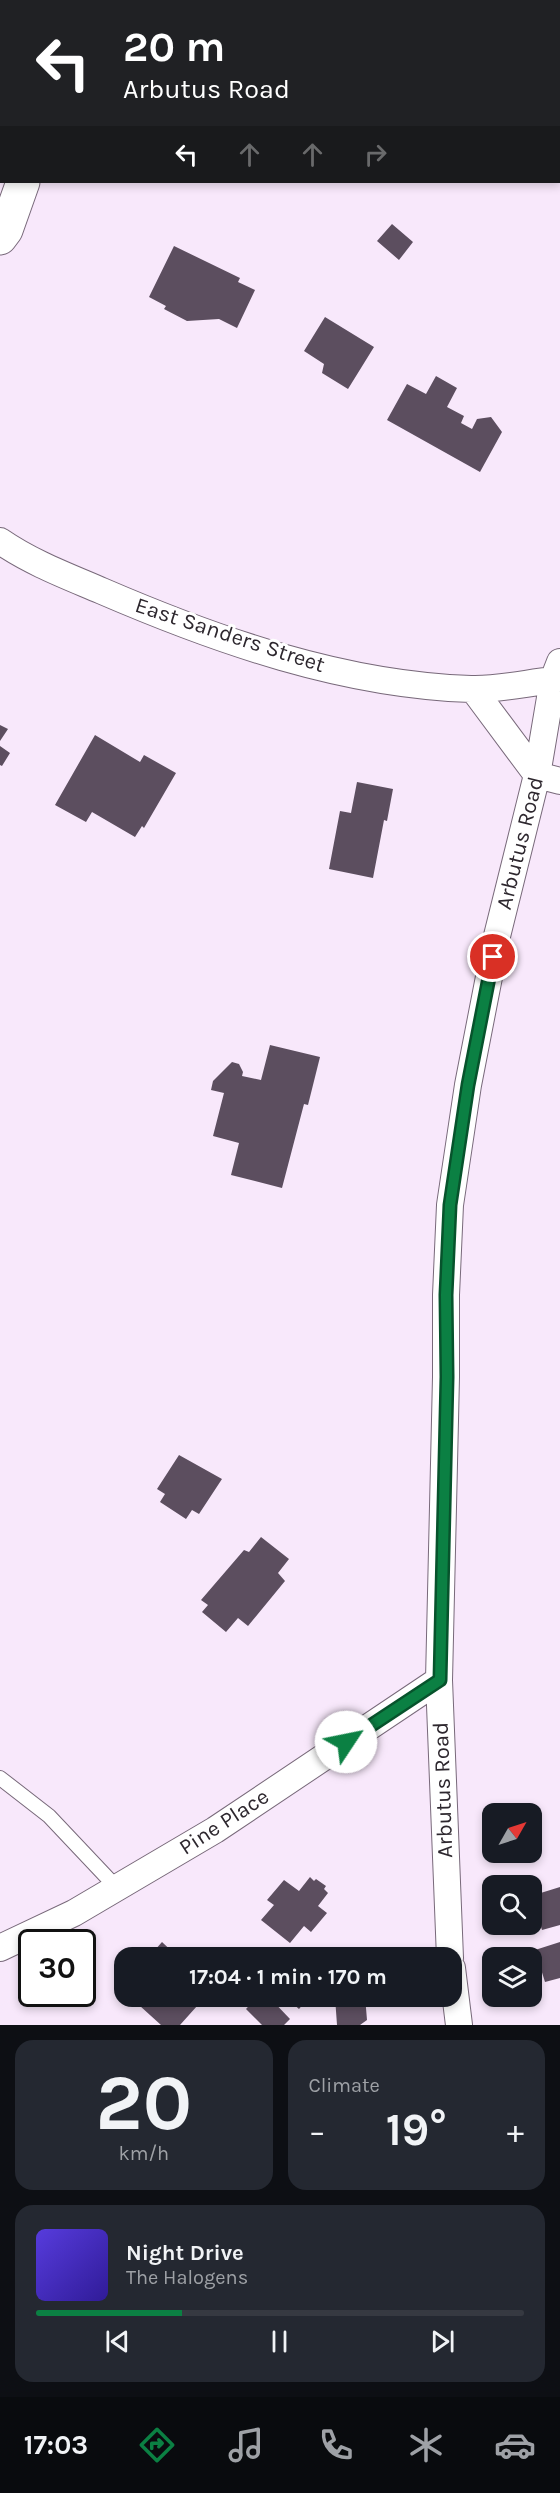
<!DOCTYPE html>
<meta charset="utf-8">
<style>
:root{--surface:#171b24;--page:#242831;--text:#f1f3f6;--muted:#9ea1a6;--line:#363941;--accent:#0b8043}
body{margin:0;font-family:Karla,sans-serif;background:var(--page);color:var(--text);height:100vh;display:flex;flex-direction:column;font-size:22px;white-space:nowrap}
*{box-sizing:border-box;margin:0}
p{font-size:20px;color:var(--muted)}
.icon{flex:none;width:33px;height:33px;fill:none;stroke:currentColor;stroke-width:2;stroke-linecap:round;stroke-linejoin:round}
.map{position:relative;height:2025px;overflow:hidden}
.drawer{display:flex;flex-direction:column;gap:15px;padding:15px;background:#0d0f14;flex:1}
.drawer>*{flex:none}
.guide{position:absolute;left:0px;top:0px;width:561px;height:183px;box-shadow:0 3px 9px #0003;background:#202124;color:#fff;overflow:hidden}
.needle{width:39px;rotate:51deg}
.tools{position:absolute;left:482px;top:1803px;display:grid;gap:12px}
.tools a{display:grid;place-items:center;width:60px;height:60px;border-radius:12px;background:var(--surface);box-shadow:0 3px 9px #0003;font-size:30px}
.speed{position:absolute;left:18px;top:1929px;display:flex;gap:12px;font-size:30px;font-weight:700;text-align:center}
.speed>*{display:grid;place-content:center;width:78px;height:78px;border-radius:50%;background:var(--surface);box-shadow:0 3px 9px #0003;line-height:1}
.speed .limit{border:3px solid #111;border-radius:9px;background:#fff;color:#111}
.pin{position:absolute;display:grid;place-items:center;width:51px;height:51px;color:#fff;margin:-26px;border:3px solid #fff;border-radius:50%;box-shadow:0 2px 6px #0007}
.me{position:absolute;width:66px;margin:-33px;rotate:56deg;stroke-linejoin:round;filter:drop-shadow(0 0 4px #0008)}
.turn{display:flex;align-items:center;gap:21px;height:126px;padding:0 24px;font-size:27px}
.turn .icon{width:78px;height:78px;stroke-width:2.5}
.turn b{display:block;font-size:42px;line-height:51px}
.lanes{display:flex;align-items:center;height:57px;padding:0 24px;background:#0003;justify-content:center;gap:30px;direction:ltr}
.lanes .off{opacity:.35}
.big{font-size:45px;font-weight:700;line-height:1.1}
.drawer .widget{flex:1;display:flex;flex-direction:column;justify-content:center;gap:9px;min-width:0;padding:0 21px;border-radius:18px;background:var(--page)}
.drawer .dial{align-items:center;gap:0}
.dial b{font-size:78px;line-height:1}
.song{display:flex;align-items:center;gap:18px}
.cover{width:72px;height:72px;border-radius:9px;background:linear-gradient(135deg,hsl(250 70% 55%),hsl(250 70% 35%))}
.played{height:6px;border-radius:3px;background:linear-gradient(90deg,var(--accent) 30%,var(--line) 30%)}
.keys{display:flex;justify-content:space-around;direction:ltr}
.heat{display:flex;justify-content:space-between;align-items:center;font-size:33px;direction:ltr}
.drawer .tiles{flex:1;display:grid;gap:15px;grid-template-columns:1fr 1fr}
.widget:last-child{grid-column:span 2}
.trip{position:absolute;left:114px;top:1947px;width:348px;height:60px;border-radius:18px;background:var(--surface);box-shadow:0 3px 9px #0003;font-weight:700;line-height:60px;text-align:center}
.tab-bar{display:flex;height:96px;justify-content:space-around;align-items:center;background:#090b0e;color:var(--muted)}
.tab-bar .icon{width:42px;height:42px}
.tab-bar .selected{color:var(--accent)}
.tab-bar b{font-size:27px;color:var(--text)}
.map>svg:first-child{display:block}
</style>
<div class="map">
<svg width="560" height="2025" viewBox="0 0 560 2025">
<rect width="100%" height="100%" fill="#f8e8fb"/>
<path fill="#5c4e5f" d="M392 224 413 242 399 260 377 241Z
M174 246 240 278 238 282 255 290 237 328 219 319 187 321 164 309 166 306 149 297Z
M325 317 374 347 348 389 322 373 324 364 304 351Z
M436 376 457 388 447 407 464 416 461 423 472 429 477 419 491 417 502 432 480 472 387 420 407 384 426 394Z
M0 725 8 729 0 741Z
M95 735 140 762 144 755 176 773 144 828 142 826 135 837 92 812 86 822 55 805Z
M0 746 10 753 2 766 0 765Z
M357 782 393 789 387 821 384 820 373 878 329 869 340 811 351 813Z
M270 1045 320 1057 308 1105 304 1104 282 1188 231 1175 239 1143 213 1136 224 1093 211 1090 213 1081 232 1062 239 1064 243 1072 242 1076 261 1080Z
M179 1455 222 1479 199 1514 192 1510 186 1519 160 1502 165 1494 157 1489Z
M261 1537 289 1559 278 1573 285 1581 248 1626 238 1618 226 1632 202 1612 208 1605 201 1600 244 1550 249 1552Z
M310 1877 314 1881 316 1879 326 1886 324 1889 328 1893 318 1906 327 1913 311 1932 304 1926 290 1943 261 1920 274 1905 267 1900 284 1880 299 1891Z
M560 1887V1925L542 1930 531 1896Z
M162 1942 179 1958H148Z
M560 1942V1978L545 1982 535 1950Z
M129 1996H206L180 2025H161Z
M258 1996H268L290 2019 284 2025H262L246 2009Z
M284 1996H310L299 2009Z
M340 1996H365L367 2020 360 2025H337L335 1997Z"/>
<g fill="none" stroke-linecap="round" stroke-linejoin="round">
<defs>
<path id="service" d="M0 1778 49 1816 117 1888"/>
<path id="minor" d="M0 541C32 563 67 576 102 591 218 641 344 685 471 689 498 690 526 683 553 680
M473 689 537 775 560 781
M0 1948 74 1913 215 1830 439 1680
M450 1958 439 1680 446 1377V1295L450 1205 468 1085 497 936 537 775 553 680 560 662
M452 1968 459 2025"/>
<path id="secondary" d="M89 2 90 0
M0 238 6 230 23 182"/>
</defs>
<use href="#service" stroke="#78697a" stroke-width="16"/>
<use href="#minor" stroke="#78697a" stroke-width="28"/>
<use href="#secondary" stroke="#78697a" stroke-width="35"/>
<use href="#service" stroke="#fff" stroke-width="14"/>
<use href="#minor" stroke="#fff" stroke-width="26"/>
<use href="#secondary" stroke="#fff" stroke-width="33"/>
</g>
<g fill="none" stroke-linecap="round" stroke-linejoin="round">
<defs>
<path id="route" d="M346 1742 440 1680 447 1377 446 1295 450 1205 468 1085 493 957"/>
</defs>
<use href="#route" stroke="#07532c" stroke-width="15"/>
<use href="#route" stroke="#0b8043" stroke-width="10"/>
</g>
<g text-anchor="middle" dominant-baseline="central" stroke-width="6" stroke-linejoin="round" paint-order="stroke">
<g font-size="22" fill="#2d272e" stroke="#fff">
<text transform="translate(230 635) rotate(18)">East Sanders Street</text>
<text transform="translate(520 843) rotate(-76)">Arbutus Road</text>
<text transform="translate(443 1790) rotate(-92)">Arbutus Road</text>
<text transform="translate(224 1822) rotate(-33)">Pine Place</text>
</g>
</g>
</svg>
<div class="tools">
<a><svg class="needle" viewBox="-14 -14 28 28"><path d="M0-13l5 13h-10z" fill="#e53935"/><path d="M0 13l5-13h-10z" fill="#9ea1a6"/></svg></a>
<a><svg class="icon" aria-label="search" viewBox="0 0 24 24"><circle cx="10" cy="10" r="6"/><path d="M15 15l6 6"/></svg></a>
<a><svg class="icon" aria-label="layers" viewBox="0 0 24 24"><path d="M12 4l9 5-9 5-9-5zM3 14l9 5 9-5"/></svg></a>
</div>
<div class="speed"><div class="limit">30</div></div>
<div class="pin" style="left:493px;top:957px;background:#d93025"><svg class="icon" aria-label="arrive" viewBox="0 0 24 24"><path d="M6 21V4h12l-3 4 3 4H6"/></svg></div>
<svg class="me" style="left:346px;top:1742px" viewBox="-20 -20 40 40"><circle r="19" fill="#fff"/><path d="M0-13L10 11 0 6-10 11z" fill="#0b8043"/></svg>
<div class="trip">17:04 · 1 min · 170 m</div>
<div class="guide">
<div class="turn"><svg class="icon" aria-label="left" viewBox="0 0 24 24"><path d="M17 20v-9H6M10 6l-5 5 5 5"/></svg><div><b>20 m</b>Arbutus Road</div></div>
<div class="lanes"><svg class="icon" aria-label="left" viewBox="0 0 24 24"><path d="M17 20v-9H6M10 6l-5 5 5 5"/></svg><svg class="icon off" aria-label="ahead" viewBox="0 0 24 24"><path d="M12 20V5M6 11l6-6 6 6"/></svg><svg class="icon off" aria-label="ahead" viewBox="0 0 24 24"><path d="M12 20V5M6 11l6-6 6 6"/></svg><svg class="icon off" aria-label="right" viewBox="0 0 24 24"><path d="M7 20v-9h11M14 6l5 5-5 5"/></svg></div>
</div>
</div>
<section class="drawer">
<div class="tiles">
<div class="widget dial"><b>20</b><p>km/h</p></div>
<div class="widget"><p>Climate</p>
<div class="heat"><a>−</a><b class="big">19°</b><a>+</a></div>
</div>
<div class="widget">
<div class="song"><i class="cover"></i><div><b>Night Drive</b><p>The Halogens</p></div></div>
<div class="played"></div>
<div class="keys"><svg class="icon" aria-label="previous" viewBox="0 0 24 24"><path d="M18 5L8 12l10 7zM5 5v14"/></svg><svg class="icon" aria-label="pause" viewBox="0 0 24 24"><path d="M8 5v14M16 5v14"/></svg><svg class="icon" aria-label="next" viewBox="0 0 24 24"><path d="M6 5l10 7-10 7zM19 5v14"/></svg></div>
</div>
</div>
</section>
<nav class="tab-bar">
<b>17:03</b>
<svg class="icon selected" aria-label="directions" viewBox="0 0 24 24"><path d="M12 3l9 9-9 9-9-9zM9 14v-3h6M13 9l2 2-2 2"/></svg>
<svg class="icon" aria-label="music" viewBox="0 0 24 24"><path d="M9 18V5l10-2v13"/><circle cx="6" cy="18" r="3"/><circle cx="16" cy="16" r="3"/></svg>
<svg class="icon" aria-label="phone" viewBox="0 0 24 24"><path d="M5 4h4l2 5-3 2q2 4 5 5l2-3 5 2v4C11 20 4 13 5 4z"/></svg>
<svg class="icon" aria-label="climate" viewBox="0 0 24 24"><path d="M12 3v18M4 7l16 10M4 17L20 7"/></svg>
<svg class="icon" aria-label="car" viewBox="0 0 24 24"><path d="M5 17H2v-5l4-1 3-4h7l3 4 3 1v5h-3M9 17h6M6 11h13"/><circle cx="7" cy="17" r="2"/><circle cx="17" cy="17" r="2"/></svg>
</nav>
